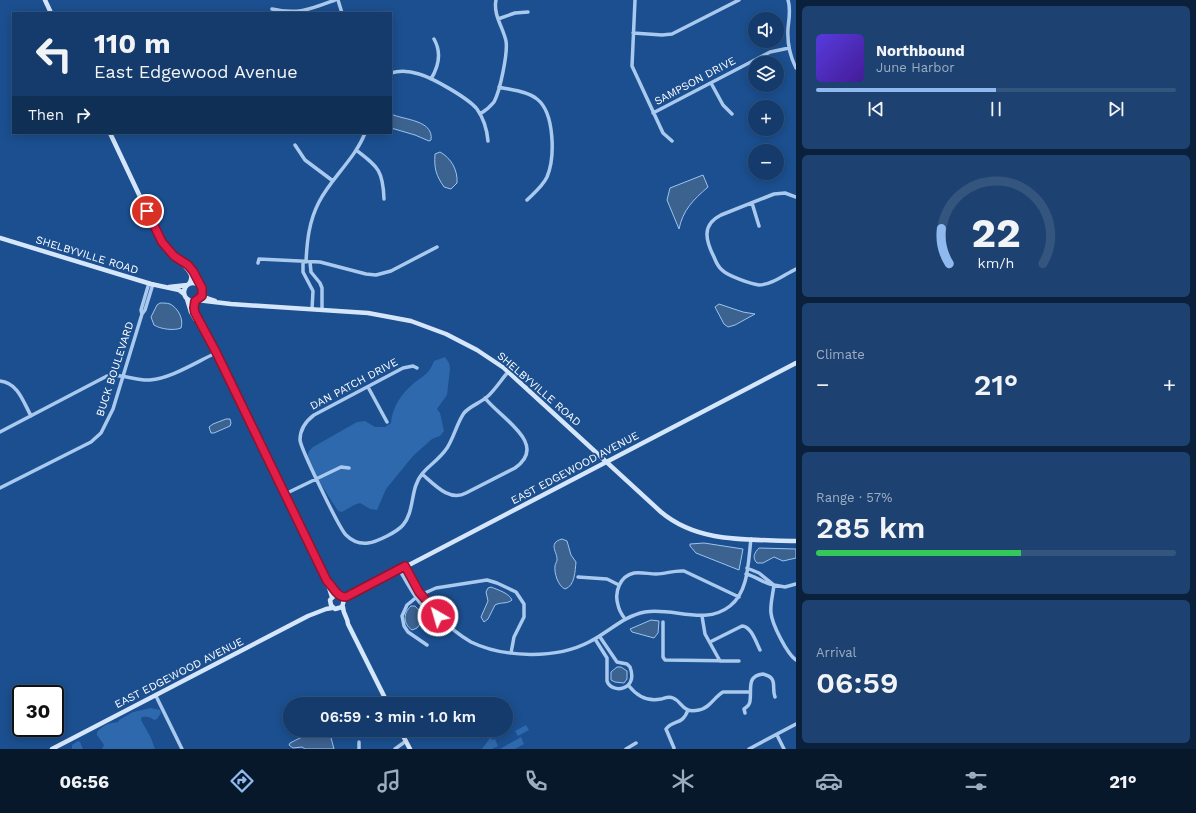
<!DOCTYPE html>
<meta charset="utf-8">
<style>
:root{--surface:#143b6b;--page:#1d4271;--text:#f1f3f6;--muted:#9dadc1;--line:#33557e;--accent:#90b9f0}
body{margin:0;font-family:"Work Sans",sans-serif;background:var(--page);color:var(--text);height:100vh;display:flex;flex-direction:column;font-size:15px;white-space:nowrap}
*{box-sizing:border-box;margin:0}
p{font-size:13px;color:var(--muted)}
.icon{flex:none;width:22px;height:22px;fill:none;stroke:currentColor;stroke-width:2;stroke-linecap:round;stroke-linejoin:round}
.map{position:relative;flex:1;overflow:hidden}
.details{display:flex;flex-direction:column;gap:6px;padding:6px;background:#0b203b;width:400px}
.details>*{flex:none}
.hud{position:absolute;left:12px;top:12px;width:380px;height:122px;border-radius:0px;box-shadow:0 2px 10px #0003,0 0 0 1px var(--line);background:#143b6b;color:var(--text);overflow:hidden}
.tools{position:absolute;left:748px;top:12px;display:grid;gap:8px}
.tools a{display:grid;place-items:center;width:36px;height:36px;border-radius:50%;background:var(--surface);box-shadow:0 2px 10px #0003,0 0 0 1px var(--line);font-size:20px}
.speed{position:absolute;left:12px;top:685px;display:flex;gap:8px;font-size:20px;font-weight:700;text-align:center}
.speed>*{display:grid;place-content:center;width:52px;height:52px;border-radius:50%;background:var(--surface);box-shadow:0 2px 10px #0003,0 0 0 1px var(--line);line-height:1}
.speed .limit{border:2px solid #111;border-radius:6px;background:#fff;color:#111}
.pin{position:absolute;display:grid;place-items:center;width:34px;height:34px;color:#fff;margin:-17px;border:2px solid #fff;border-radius:50%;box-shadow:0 1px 4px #0007}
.me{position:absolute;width:44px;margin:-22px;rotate:322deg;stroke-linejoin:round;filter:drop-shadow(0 0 3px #0008)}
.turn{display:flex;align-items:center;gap:14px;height:84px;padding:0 16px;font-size:18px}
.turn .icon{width:52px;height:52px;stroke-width:2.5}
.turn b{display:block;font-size:28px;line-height:34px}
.then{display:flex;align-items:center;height:38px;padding:0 16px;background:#0003;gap:8px;font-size:15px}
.big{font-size:30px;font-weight:600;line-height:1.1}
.details .tile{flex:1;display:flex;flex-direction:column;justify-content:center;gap:6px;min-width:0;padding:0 14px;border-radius:6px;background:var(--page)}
.details .dial{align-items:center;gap:0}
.dial svg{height:104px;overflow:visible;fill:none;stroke:var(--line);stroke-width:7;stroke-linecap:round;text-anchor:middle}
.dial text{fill:var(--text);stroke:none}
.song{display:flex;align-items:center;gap:12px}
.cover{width:48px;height:48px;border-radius:6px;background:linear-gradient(135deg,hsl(250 70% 55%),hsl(260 70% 35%))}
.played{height:4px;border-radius:2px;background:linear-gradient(90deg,var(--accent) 50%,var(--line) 50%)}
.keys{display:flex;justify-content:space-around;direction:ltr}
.heat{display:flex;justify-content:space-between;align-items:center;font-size:22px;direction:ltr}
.charge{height:6px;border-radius:3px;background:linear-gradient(90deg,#34c759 57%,var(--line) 0)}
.trip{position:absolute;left:283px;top:697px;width:230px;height:40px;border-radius:20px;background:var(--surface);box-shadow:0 2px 10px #0003,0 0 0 1px var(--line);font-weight:600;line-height:40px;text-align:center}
.tabs{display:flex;height:64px;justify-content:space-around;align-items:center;background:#08182b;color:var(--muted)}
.tabs .icon{width:28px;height:28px}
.tabs .current{color:var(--accent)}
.tabs b{font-size:18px;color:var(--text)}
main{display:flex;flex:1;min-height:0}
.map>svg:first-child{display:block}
</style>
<main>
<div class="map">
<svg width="796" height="749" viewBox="0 0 796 749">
<rect width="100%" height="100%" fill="#1b4f8f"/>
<path fill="#2e69ad" d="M445 357 449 363 450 369 447 395 437 409 440 413 444 431 440 436 432 439 413 456 386 489 377 510 370 509 360 503 354 505 342 512 338 511 317 478 307 458 309 451 313 447 357 422 365 421 375 427H385L391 423C392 407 402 393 414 383 423 376 430 373 434 361Z
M151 708 160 710 161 713 157 719 154 720C151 717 146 716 142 717L141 720 151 738 155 749H102L104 745 97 735V732C103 725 109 723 118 722L119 720 133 712Z
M526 725 529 730 518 736 515 731Z
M521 737 524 744 515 749H500Z
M490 738 493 740 495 739 498 746 492 749H482Z
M78 741 80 742 83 749H72V745Z"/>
<path fill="#3c6290" stroke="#9cc4f0" d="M391 114C404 120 434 120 431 140L429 141 415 135 391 128Z
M440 152C451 158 458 170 457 183L451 189 444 187C436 175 434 169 435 154Z
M703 175 708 187C693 200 683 210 679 229L667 200 670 188Z
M160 303C163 303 167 303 170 304 178 308 184 319 181 328 174 331 160 329 154 325L151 317 157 305Z
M719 304 743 312 755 314 735 325 728 327 724 324 715 307Z
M226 419H230L231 423 230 426 214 433H211L209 427 213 424Z
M562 539 567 541 571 555 576 562C575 571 575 586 565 589 558 586 554 573 555 566 555 564 557 562 557 560 558 553 547 543 562 539Z
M704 543 743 549 739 570 696 553 690 546V544Z
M759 548 796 549V558L783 561 774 557 763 563H757C752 558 754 553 759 548Z
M491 587C498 590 509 593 512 600 508 604 500 602 495 605L488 619 484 622 481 617 488 601 486 592 488 588Z
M411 606H415L425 617 417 628 412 630C403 624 403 613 411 606Z
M651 620 659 621 658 633 654 638 632 632 630 629Z
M617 667H621L627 671V679L624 683 615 682 611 680V672Z
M316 730H333L331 732 330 734 334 749H305L302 747 293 748 289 745 290 743Z"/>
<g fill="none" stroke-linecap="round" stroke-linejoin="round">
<path stroke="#a9c9ee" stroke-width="3.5" d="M338 0 342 13
M635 0 632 66 663 133 672 141
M788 0C791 9 789 19 788 28 787 43 790 56 796 68
M272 9C298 15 311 9 335 0
M498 19 515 13 528 12
M633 33 662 35 672 34 739 0
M391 73C400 70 410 71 419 74 433 78 468 98 477 109 484 119 487 129 488 141
M431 79C439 66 442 53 434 39
M711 83 723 105 732 114
M499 87C511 90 527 91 537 99 555 113 555 158 547 177 542 187 534 193 527 200
M653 113 770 52 789 48
M480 114C485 111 490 107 494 102 500 91 508 53 506 41 503 27 493 15 496 0
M295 145 305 160 333 181
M356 150C378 167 383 170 384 199
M796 197 785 193 774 194 721 215C701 225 706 241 714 257 716 262 718 267 722 270 728 276 751 284 759 285 772 285 785 274 796 269
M752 203 759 226
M303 262V272L313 291 312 309
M306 262C307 241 309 221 319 202 331 178 355 159 365 133
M310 262 311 272 320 283 322 288V310
M258 263 259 259 320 262 366 274 376 275 391 271 437 247
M149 283 141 310 142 314 145 310 153 284
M417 368 413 366 403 368 314 415C306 421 300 429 300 440 301 449 339 528 346 535 352 541 360 544 368 543 377 542 397 532 403 525 415 511 410 488 422 474 429 465 439 460 447 448 454 437 457 423 464 413 470 406 480 403 487 397 495 390 501 380 508 372
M0 381C18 383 23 401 31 416
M368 387 387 422
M0 432 107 376C122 373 135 381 150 380 172 378 196 362 216 353
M422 474C434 484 449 502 466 493L515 468C550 444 499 417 485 398
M0 488 91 442 101 433 113 409 142 314
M285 494 341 467 349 468
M405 566 419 592 437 613 438 616C448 626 459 635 471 642 504 658 557 659 589 642 608 633 623 616 645 612 673 607 705 626 730 606 749 591 748 562 751 539
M399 569C407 582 422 614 438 616
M746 574C756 576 764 584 774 585L759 573 747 568
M578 577 607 579 619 585
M796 584 785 587 774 585C773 594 770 604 771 613 772 624 787 654 796 660
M702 616 705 634 720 661
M625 619C622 615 619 610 618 605 614 592 620 576 634 573 642 572 649 574 656 574 666 574 674 570 684 571L739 597
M663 622V657L665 660 739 661
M595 639 607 658V681C611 694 639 691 630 667L627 664 617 662 600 637
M710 642 742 626C751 626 756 642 760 650
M427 645 408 632 404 626 402 616 407 605 418 596 436 588 487 580 497 583 516 592 524 604V617L514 637 511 653
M629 686C637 696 647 702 661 699 665 698 669 696 673 698 683 702 682 714 699 710 710 708 714 697 723 692H750
M156 696 182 749
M745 713 744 709C747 707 750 704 750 701 752 689 746 676 763 674 779 678 771 687 775 697
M777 735 784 749
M359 742V749
M674 748 666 729C674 719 682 726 688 710
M395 749 406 741
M626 749 636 743
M749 749 796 724"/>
<path stroke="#d6e6fa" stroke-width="4.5" d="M45 0 51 13
M110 133 160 239C166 248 189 268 191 275 192 278 191 281 189 284
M0 238 151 284 179 290 184 294
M191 269 199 285
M184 292a9 9 0 1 1 18 0a9 9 0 1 1-18 0Z
M169 287 187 285
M202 293 206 298 215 301
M187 299 191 312 195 319
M197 300 231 304 368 313 411 321 446 334 477 350 504 368 661 512C699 544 750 539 796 541
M195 301 194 308 195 313 216 353 327 581 332 597
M330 583 335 591 342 596 344 600 342 607 335 609 331 605 330 600 334 596 338 595
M343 597 348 596 361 590 796 363
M343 607C343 614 348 618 348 624L388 704
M400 730 410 749
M52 749 308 616 326 609 332 608"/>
</g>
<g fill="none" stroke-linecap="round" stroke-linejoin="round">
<defs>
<path id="route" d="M147 211 162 242 174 256 188 265 193 271 202 288V296L195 301 194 308 195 313 216 352 327 581C334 587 336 597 346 597L405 566 419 592 437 613 438 616"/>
</defs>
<use href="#route" stroke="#92132f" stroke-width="10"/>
<use href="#route" stroke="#e11d48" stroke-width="7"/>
</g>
<g text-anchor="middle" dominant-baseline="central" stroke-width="4" stroke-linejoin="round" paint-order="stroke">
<g font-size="11" fill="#fff" stroke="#1b4f8f">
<text transform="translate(695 81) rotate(-28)">SAMPSON DRIVE</text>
<text transform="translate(87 255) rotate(17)">SHELBYVILLE ROAD</text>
<text transform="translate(115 369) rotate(-72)">BUCK BOULEVARD</text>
<text transform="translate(354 384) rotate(-28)">DAN PATCH DRIVE</text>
<text transform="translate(539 389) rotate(41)">SHELBYVILLE ROAD</text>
<text transform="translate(575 468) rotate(-28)">EAST EDGEWOOD AVENUE</text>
<text transform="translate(179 673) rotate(-27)">EAST EDGEWOOD AVENUE</text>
</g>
</g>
</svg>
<div class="tools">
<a><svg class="icon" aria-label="sound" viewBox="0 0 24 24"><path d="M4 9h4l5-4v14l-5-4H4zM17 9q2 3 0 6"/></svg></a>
<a><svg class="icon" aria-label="layers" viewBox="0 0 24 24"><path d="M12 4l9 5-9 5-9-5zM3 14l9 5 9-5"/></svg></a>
<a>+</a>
<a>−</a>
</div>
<div class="speed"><div class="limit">30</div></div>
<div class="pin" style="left:147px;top:211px;background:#d93025"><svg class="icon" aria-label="arrive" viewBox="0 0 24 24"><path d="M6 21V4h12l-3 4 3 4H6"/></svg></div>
<svg class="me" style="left:438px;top:616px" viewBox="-20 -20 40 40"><circle r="17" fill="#e11d48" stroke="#fff" stroke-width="3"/><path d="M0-11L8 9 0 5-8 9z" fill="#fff"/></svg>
<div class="trip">06:59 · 3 min · 1.0 km</div>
<div class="hud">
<div class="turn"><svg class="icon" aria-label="left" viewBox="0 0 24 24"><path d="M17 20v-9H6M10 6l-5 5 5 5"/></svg><div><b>110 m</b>East Edgewood Avenue</div></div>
<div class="then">Then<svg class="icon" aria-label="right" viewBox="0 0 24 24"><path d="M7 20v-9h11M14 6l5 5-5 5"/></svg></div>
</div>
</div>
<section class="details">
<div class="tile">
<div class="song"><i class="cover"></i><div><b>Northbound</b><p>June Harbor</p></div></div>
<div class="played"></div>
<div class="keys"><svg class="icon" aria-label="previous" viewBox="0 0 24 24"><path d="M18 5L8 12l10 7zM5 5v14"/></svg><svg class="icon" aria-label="pause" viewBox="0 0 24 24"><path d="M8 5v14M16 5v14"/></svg><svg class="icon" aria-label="next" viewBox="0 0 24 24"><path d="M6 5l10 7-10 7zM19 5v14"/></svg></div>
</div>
<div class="tile dial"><svg viewBox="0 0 100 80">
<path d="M14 69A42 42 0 1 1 86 69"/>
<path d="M14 69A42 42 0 0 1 8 42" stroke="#90b9f0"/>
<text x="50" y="56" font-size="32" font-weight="700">22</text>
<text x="50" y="72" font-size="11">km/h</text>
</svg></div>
<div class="tile"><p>Climate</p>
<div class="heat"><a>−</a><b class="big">21°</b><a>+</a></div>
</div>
<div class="tile"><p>Range · 57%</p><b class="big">285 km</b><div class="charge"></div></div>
<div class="tile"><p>Arrival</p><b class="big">06:59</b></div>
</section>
</main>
<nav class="tabs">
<b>06:56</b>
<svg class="icon current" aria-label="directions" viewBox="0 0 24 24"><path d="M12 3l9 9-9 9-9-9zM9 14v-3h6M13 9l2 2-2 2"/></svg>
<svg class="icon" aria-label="music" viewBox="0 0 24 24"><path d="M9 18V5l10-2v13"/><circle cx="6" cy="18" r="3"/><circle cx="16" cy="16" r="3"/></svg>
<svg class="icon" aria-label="phone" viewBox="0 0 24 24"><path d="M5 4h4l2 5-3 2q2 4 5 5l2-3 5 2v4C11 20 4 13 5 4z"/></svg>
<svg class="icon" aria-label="climate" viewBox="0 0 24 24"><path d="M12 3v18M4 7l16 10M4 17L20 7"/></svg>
<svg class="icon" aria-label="car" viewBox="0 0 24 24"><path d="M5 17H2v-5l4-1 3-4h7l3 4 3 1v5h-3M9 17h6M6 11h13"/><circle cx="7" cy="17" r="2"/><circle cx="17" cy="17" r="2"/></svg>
<svg class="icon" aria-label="filters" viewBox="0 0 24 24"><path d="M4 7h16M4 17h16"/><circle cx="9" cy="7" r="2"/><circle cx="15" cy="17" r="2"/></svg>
<b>21°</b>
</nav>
